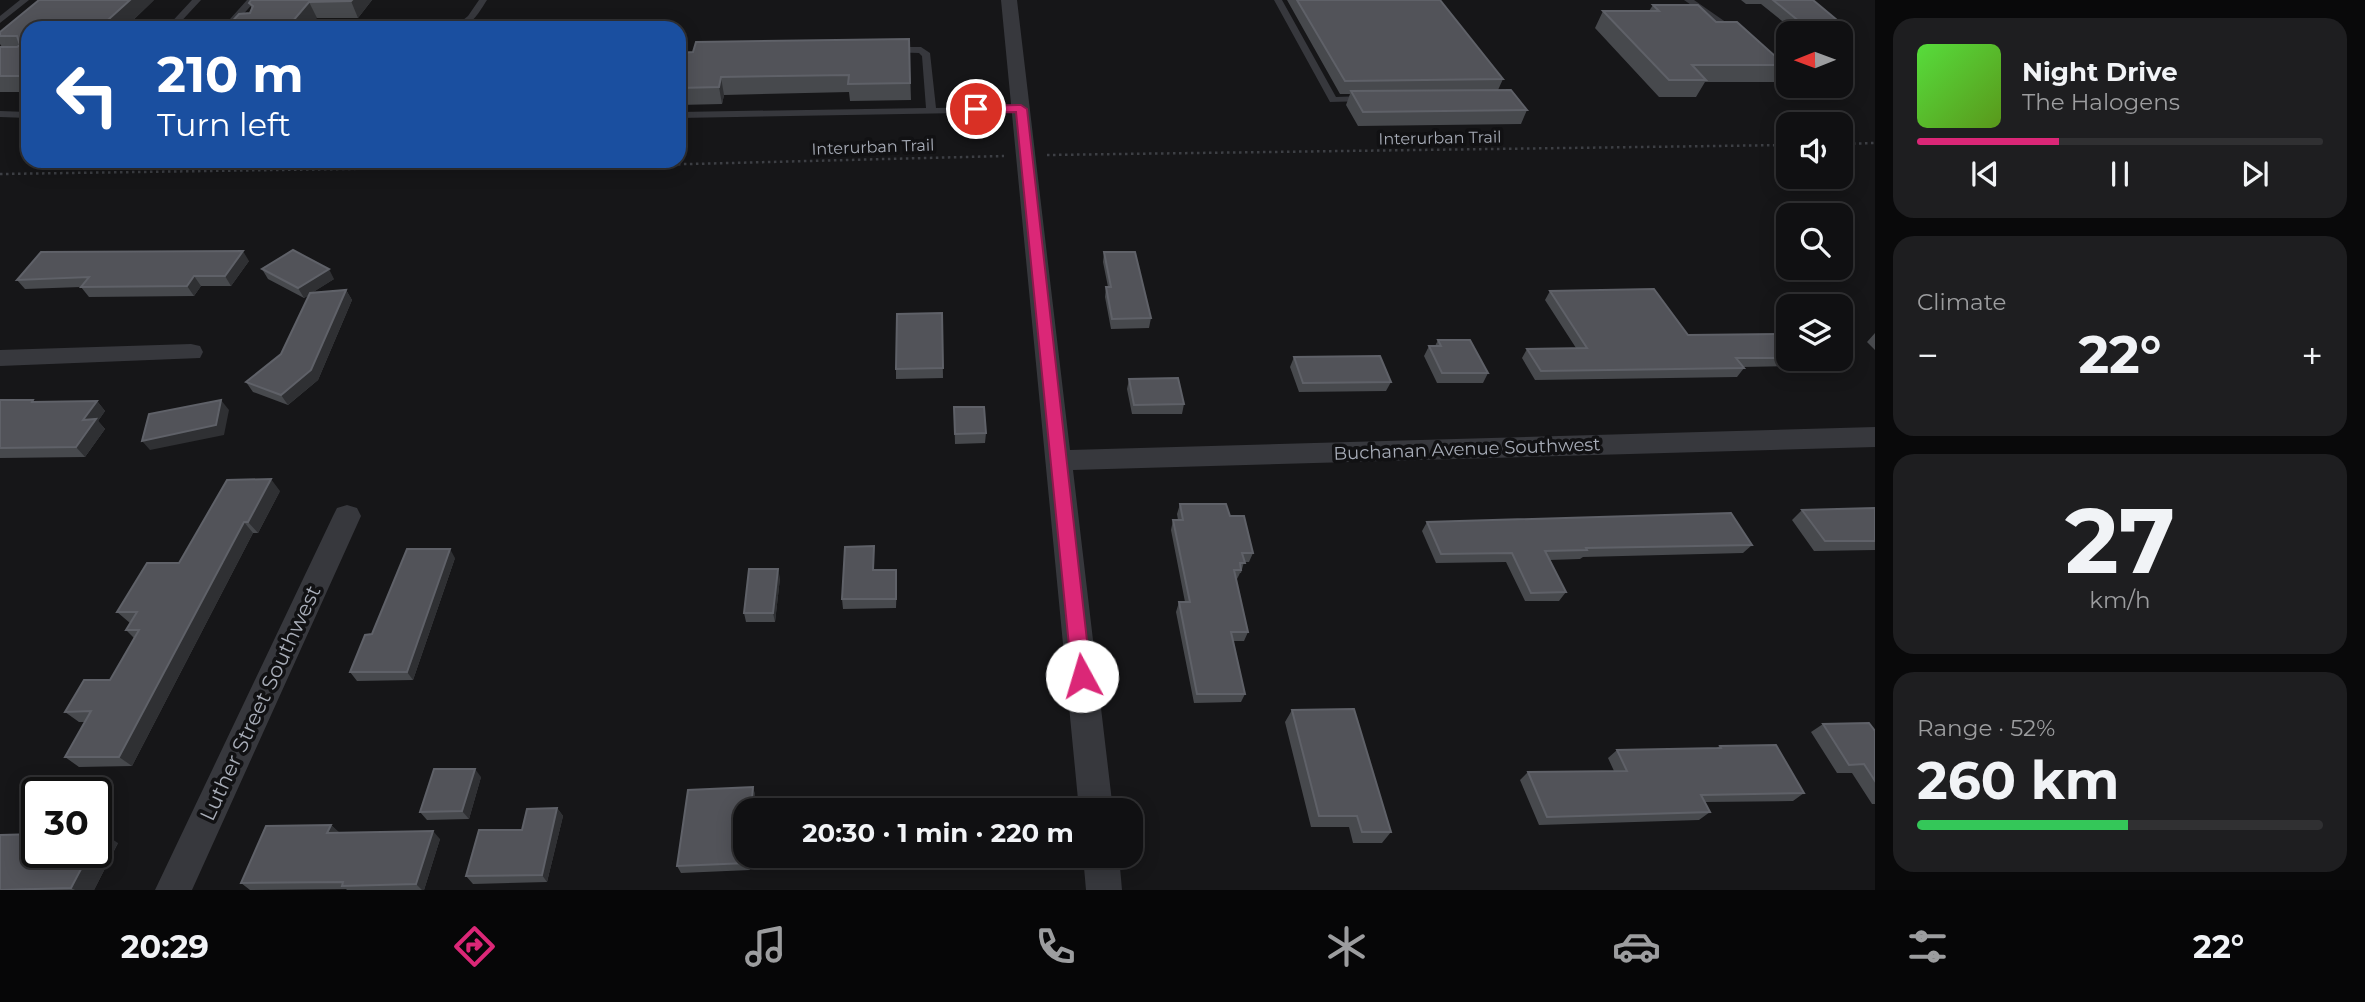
<!DOCTYPE html>
<meta charset="utf-8">
<style>
:root{--surface:#101012;--page:#1e1e20;--text:#f1f3f6;--muted:#9c9d9f;--line:#303032;--accent:#db2777}
body{margin:0;font-family:Montserrat,sans-serif;background:var(--page);color:var(--text);height:100vh;display:flex;flex-direction:column;font-size:26px;white-space:nowrap}
*{box-sizing:border-box;margin:0}
p{font-size:23px;color:var(--muted)}
.icon{flex:none;width:38px;height:38px;fill:none;stroke:currentColor;stroke-width:2;stroke-linecap:round;stroke-linejoin:round}
.map{position:relative;flex:1;overflow:hidden}
.panel{display:flex;flex-direction:column;gap:18px;padding:18px;background:#09090a;width:490px}
.panel>*{flex:none}
.guide{position:absolute;left:21px;top:21px;width:665px;height:147px;border-radius:21px;box-shadow:0 4px 18px #0003,0 0 0 2px var(--line);background:#1a4fa0;color:#fff;overflow:hidden}
.needle{width:46px;rotate:269deg}
.fabs{position:absolute;left:1776px;top:21px;display:grid;gap:14px}
.fabs a{display:grid;place-items:center;width:77px;height:77px;border-radius:14px;background:var(--surface);box-shadow:0 4px 18px #0003,0 0 0 2px var(--line);font-size:35px}
.speed{position:absolute;left:21px;top:777px;display:flex;gap:14px;font-size:35px;font-weight:700;text-align:center}
.speed>*{display:grid;place-content:center;width:91px;height:91px;border-radius:50%;background:var(--surface);box-shadow:0 4px 18px #0003,0 0 0 2px var(--line);line-height:1}
.speed .limit{border:4px solid #111;border-radius:10px;background:#fff;color:#111}
.pin{position:absolute;display:grid;place-items:center;width:60px;height:60px;color:#fff;margin:-30px;border:4px solid #fff;border-radius:50%;box-shadow:0 2px 7px #0007}
.me{position:absolute;width:77px;margin:-38px;rotate:354deg;stroke-linejoin:round;filter:drop-shadow(0 0 5px #0008)}
.turn{display:flex;align-items:center;gap:24px;height:147px;padding:0 21px;font-size:32px}
.turn .icon{width:91px;height:91px;stroke-width:2.5}
.turn b{display:block;font-size:49px;line-height:60px}
.big{font-size:52px;font-weight:700;line-height:1.1}
.panel .card{flex:1;display:flex;flex-direction:column;justify-content:center;gap:10px;min-width:0;padding:0 24px;border-radius:21px;background:var(--page)}
.panel .dial{align-items:center;gap:0}
.dial b{font-size:91px;line-height:1}
.song{display:flex;align-items:center;gap:21px}
.cover{width:84px;height:84px;border-radius:10px;background:linear-gradient(135deg,hsl(110 70% 55%),hsl(90 70% 35%))}
.played{height:7px;border-radius:4px;background:linear-gradient(90deg,var(--accent) 35%,var(--line) 35%)}
.keys{display:flex;justify-content:space-around;direction:ltr}
.heat{display:flex;justify-content:space-between;align-items:center;font-size:38px;direction:ltr}
.charge{height:10px;border-radius:5px;background:linear-gradient(90deg,#34c759 52%,var(--line) 0)}
.trip{position:absolute;left:733px;top:798px;width:410px;height:70px;border-radius:21px;background:var(--surface);box-shadow:0 4px 18px #0003,0 0 0 2px var(--line);font-weight:700;line-height:70px;text-align:center}
.tabs{display:flex;height:112px;justify-content:space-around;align-items:center;background:#060607;color:var(--muted)}
.tabs .icon{width:49px;height:49px}
.tabs .on{color:var(--accent)}
.tabs b{font-size:32px;color:var(--text)}
main{display:flex;flex:1;min-height:0}
.map>svg:first-child{display:block}
</style>
<main>
<div class="map">
<svg width="1875" height="890" viewBox="0 0 1875 890">
<rect width="100%" height="100%" fill="#161618"/>
<g fill="none" stroke-linecap="round" stroke-linejoin="round">
<path stroke="#3d3f44" stroke-width="2.5" stroke-dasharray="2.5 3.5" stroke-linecap="butt" d="M1841 144 1875 143
M1047 155 1788 145
M0 174 691 164 1004 156"/>
<path fill="#37383d" fill-rule="evenodd" d="M20 0H29L0 23V16Z
M192 0H201L175 28H166Z
M247 0H256L231 28H222Z
M479 0H487C478 14 471 28 453 28L468 16Z
M1274 0H1282L1336 97 1364 96 1369 99 1367 101 1330 102Z
M1684 0H1694L1740 32 1733 34Z
M890 47H921L930 53 936 108 1021 106 1026 109 1021 112 679 118V112L926 108 922 56 919 53 887 52V48Z
M1764 58H1770L1788 75V83L1785 82 1764 62Z
M0 111 28 112V118L0 117Z"/>
<path fill="#37383d" fill-rule="evenodd" d="M1001 0H1017L1070 450 1875 427V447L1073 470 1113 810H1079Z
M191 344 200 346 203 352 200 358 0 366V350Z
M347 505 357 508 361 516 192 890H155L333 516 337 508Z
M1083 856H1119L1122 890H1086Z"/>
</g>
<path fill="#47494d" d="M154 0 125 28H28V92H0V47H2L0 44V32Z
M251 0H372L358 18H317L250 13 252 9 249 3Z
M1287 0H1440L1503 79 1498 90 1527 110 1521 124 1358 126 1346 105 1350 94H1340Z
M1741 0H1813L1849 30 1843 39H1841V33H1797L1761 4H1746Z
M1653 5 1716 22 1785 65 1774 82H1705L1696 97H1659L1595 28 1603 11H1649Z
M909 39 911 100 850 101 849 92 724 95 722 104 679 105V53Z
M1104 252 1151 318 1149 328 1111 329 1105 297 1106 287H1108L1103 262Z
M249 261 231 286H201L194 296 89 297 81 287 25 289 17 280Z
M262 269 334 279 313 292 346 290 352 300 318 380 288 405 253 392 246 382 281 354 309 295 304 298 268 279Z
M1550 291 1688 335 1788 334V359H1808L1802 366 1743 367 1744 368 1737 377 1535 380 1522 358 1527 349 1576 348 1545 300Z
M942 313 943 378 896 379V369Z
M1875 333V350L1867 342Z
M1438 340 1488 373 1483 383H1437L1424 356 1429 346H1435Z
M1294 357 1391 382 1386 391 1299 392 1290 367Z
M1129 379 1184 404 1182 414H1132L1127 389Z
M0 400 35 402 97 401 105 411 98 421 105 429 85 457 0 458Z
M954 407 986 433 985 443 955 444Z
M280 491 258 533H253L132 766 79 767 65 757 85 722H79L65 712 110 680 134 638 126 630 130 623 117 612 179 563Z
M1180 504 1230 516 1253 553 1249 562H1244L1241 573H1240L1237 579H1236L1248 632 1244 641H1233L1245 694 1241 702 1194 703 1176 612 1179 602H1185L1171 530 1173 520H1178L1177 514Z
M1875 508V550L1814 551 1792 520 1802 510Z
M1427 522 1752 545 1743 553 1583 557 1580 559 1549 560 1566 592 1559 601H1525L1506 562 1436 563 1422 531Z
M874 556V570L897 579 896 608 843 609 842 599Z
M455 558 413 680 357 681 350 672 372 634Z
M780 578 775 622H746L744 613Z
M1292 710 1391 832 1382 843H1353L1349 827H1311L1285 722Z
M1823 724 1875 731V804H1872L1852 773H1837L1811 732Z
M1720 746 1804 793 1793 801 1705 802 1710 812 1699 820 1539 825 1520 780 1528 772 1614 771 1608 758 1617 750 1716 748Z
M481 777 469 819 427 820 420 812Z
M753 787 755 795 746 856H751L750 870 681 873 677 866Z
M557 808 563 816 547 882 473 884 466 876Z
M331 825 339 833 440 839 424 890H347L346 889 250 890 241 883Z
M118 843 94 890H0Z"/>
<path fill="#2f3033" d="M130 0H154L125 28H99Z
M352 0H372L358 18 351 1Z
M309 2 317 18 309 28H287Z
M721 77 724 95 722 104 719 87Z
M243 251 249 261 231 286 225 276Z
M329 269 334 279 304 298 298 288Z
M194 276 201 286 194 296 187 286Z
M346 290 352 300 318 380 288 405 281 395Z
M221 400 229 410 224 435 150 450 142 441Z
M97 401 105 411 98 421 105 429 85 457 76 447 83 420Z
M271 479 280 491 258 533 248 522Z
M244 522 253 533 132 766 119 757Z
M450 549 455 558 413 680 407 672Z
M778 569 780 578 775 622 773 613Z
M475 769 481 777 469 819 462 811Z
M753 787 755 795 754 810H751Z
M557 808 563 816 547 882 542 875Z
M331 825 339 832 336 841 327 833Z
M433 831 440 839 424 890H422L416 884Z
M101 832 118 843 94 890H75L71 888 90 852H96V841Z
M747 856H751L750 870 747 863Z"/>
<path fill="#525359" stroke="#5f6168" stroke-width="2" d="M39 0H130L99 28H28V75L27 76H0V47H17L20 45 17 36H0V32Z
M251 0H352L351 1 309 2 287 28H226L239 14 250 13 253 6 249 3Z
M1297 0H1440L1503 79 1345 81Z
M1773 0H1813L1849 30 1811 31Z
M1653 5H1698L1716 22H1737L1785 65H1692L1706 80H1669L1603 11H1659Z
M909 39 910 83 848 84 849 75 721 77 719 87 679 88V53L693 52 696 42Z
M1511 90 1527 110 1363 112 1351 91Z
M293 250 329 269 298 288 262 269Z
M243 251 225 276H194L187 286 81 287 89 277 17 280 41 252Z
M1104 252H1135L1151 318 1112 319 1106 287H1111Z
M1654 289 1688 335 1788 334V358H1736L1744 368 1541 371 1527 349 1587 348 1550 291Z
M346 290 311 370 281 395 246 382 281 354 310 293Z
M942 313 943 368 896 369 897 314Z
M1438 340H1470L1488 373H1442L1429 346H1441Z
M1380 356 1391 382 1303 383 1294 357Z
M1178 378 1184 404 1134 405 1129 379Z
M0 400H33L32 402 97 401 83 420 96 419 76 447 0 448Z
M221 400 216 425 142 441 149 414Z
M954 407H984L986 433 955 434Z
M271 479 248 522H244L119 757H65L91 711 65 712 84 680H110L139 630H126L137 612H117L147 563H179L227 480Z
M1180 504H1226L1230 516H1244L1253 553H1242L1245 563H1240L1241 570H1234L1248 632H1231L1245 694H1197L1179 602H1190L1173 520H1183Z
M1875 508V541H1825L1802 510Z
M1731 513 1752 545 1586 548 1587 550 1545 551 1566 592 1531 593 1512 553 1441 554 1427 522Z
M874 546 873 570H896V599H842L845 547Z
M407 549H450L407 672H350L365 635 372 634Z
M749 569H778L773 613H744Z
M1354 709 1391 832H1362L1357 816H1319L1292 710Z
M1869 723 1875 731V781L1864 764 1849 765 1823 724Z
M1776 745 1804 793 1701 795 1710 812 1547 817 1528 772 1627 771 1617 750 1721 748 1720 746Z
M434 769H475L462 811 420 812Z
M753 787 751 810H746V856H747V863L677 866 688 790Z
M557 808 542 875 466 876 479 830H522L527 809Z
M331 825 327 833 433 831 416 884 342 886 343 882 241 883 266 826Z
M96 832H101L96 841Z
M37 834V852H90L71 888 0 890V835Z"/>
<path fill="#db2777" stroke="#8e194d" stroke-width="2" d="M1021 105 1027 109 1091 676 1088 682 1082 684 1075 682 1072 676 1016 112 976 113 971 109 976 106Z"/>
<g text-anchor="middle" dominant-baseline="central" stroke-width="7" stroke-linejoin="round" paint-order="stroke">
<g font-size="16" fill="#a8adb8" stroke="#111113">
<text transform="translate(1440 138) rotate(-1)">Interurban Trail</text>
<text transform="translate(873 147) rotate(-2)">Interurban Trail</text>
</g>
<g font-size="18" fill="#a8adb8" stroke="#111113">
<text transform="translate(1467 449) rotate(-2)">Buchanan Avenue Southwest</text>
</g>
<g font-size="21" fill="#a8adb8" stroke="#111113">
<text transform="translate(260 703) rotate(-65)">Luther Street Southwest</text>
</g>
</g>
</svg>
<div class="fabs">
<a><svg class="needle" viewBox="-14 -14 28 28"><path d="M0-13l5 13h-10z" fill="#e53935"/><path d="M0 13l5-13h-10z" fill="#9c9d9f"/></svg></a>
<a><svg class="icon" aria-label="sound" viewBox="0 0 24 24"><path d="M4 9h4l5-4v14l-5-4H4zM17 9q2 3 0 6"/></svg></a>
<a><svg class="icon" aria-label="search" viewBox="0 0 24 24"><circle cx="10" cy="10" r="6"/><path d="M15 15l6 6"/></svg></a>
<a><svg class="icon" aria-label="layers" viewBox="0 0 24 24"><path d="M12 4l9 5-9 5-9-5zM3 14l9 5 9-5"/></svg></a>
</div>
<div class="speed"><div class="limit">30</div></div>
<div class="pin" style="left:976px;top:109px;background:#d93025"><svg class="icon" aria-label="arrive" viewBox="0 0 24 24"><path d="M6 21V4h12l-3 4 3 4H6"/></svg></div>
<svg class="me" style="left:1082px;top:676px" viewBox="-20 -20 40 40"><circle r="19" fill="#fff"/><path d="M0-13L10 11 0 6-10 11z" fill="#db2777"/></svg>
<div class="trip">20:30 · 1 min · 220 m</div>
<div class="guide">
<div class="turn"><svg class="icon" aria-label="left" viewBox="0 0 24 24"><path d="M17 20v-9H6M10 6l-5 5 5 5"/></svg><div><b>210 m</b>Turn left</div></div>
</div>
</div>
<section class="panel">
<div class="card">
<div class="song"><i class="cover"></i><div><b>Night Drive</b><p>The Halogens</p></div></div>
<div class="played"></div>
<div class="keys"><svg class="icon" aria-label="previous" viewBox="0 0 24 24"><path d="M18 5L8 12l10 7zM5 5v14"/></svg><svg class="icon" aria-label="pause" viewBox="0 0 24 24"><path d="M8 5v14M16 5v14"/></svg><svg class="icon" aria-label="next" viewBox="0 0 24 24"><path d="M6 5l10 7-10 7zM19 5v14"/></svg></div>
</div>
<div class="card"><p>Climate</p>
<div class="heat"><a>−</a><b class="big">22°</b><a>+</a></div>
</div>
<div class="card dial"><b>27</b><p>km/h</p></div>
<div class="card"><p>Range · 52%</p><b class="big">260 km</b><div class="charge"></div></div>
</section>
</main>
<nav class="tabs">
<b>20:29</b>
<svg class="icon on" aria-label="directions" viewBox="0 0 24 24"><path d="M12 3l9 9-9 9-9-9zM9 14v-3h6M13 9l2 2-2 2"/></svg>
<svg class="icon" aria-label="music" viewBox="0 0 24 24"><path d="M9 18V5l10-2v13"/><circle cx="6" cy="18" r="3"/><circle cx="16" cy="16" r="3"/></svg>
<svg class="icon" aria-label="phone" viewBox="0 0 24 24"><path d="M5 4h4l2 5-3 2q2 4 5 5l2-3 5 2v4C11 20 4 13 5 4z"/></svg>
<svg class="icon" aria-label="climate" viewBox="0 0 24 24"><path d="M12 3v18M4 7l16 10M4 17L20 7"/></svg>
<svg class="icon" aria-label="car" viewBox="0 0 24 24"><path d="M5 17H2v-5l4-1 3-4h7l3 4 3 1v5h-3M9 17h6M6 11h13"/><circle cx="7" cy="17" r="2"/><circle cx="17" cy="17" r="2"/></svg>
<svg class="icon" aria-label="filters" viewBox="0 0 24 24"><path d="M4 7h16M4 17h16"/><circle cx="9" cy="7" r="2"/><circle cx="15" cy="17" r="2"/></svg>
<b>22°</b>
</nav>
